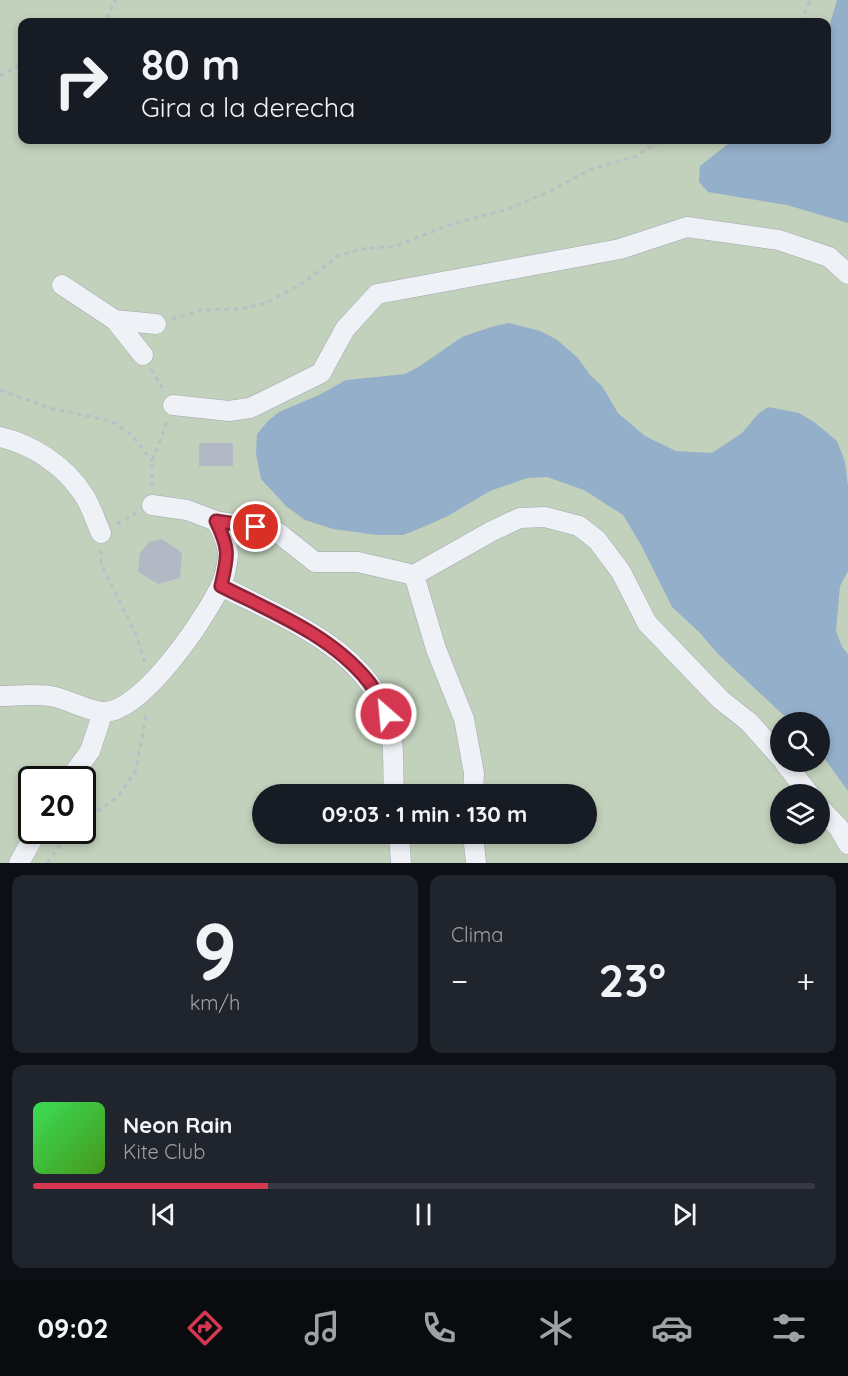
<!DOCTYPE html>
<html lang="es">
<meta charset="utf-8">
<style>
:root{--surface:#171b24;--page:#20242c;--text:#f1f3f6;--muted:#9ea1a6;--line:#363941;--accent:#d53751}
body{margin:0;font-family:Quicksand,sans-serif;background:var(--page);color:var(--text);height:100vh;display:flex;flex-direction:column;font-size:22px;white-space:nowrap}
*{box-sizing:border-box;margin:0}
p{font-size:20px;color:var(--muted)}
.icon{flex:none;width:33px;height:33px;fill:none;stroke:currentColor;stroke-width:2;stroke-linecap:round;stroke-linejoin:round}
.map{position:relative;height:863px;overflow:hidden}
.details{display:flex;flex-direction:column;gap:12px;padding:12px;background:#0d0f14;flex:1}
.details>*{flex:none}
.banner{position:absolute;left:18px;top:18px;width:813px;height:126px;border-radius:12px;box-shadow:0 3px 9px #0003;background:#171b24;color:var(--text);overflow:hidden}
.controls{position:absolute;left:770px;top:712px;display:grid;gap:12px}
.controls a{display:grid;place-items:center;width:60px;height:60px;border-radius:50%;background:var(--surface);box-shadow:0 3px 9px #0003;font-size:30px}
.speed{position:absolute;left:18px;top:766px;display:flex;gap:12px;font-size:30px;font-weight:700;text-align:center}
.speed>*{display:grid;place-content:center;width:78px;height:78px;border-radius:50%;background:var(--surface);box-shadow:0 3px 9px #0003;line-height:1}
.speed .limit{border:3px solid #111;border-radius:9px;background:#fff;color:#111}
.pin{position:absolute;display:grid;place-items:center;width:51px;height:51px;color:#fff;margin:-26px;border:3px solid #fff;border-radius:50%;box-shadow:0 2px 6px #0007}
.me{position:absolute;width:66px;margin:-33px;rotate:333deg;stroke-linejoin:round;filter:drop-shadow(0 0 4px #0008)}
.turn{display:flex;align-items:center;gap:21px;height:126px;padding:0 24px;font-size:27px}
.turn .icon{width:78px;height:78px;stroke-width:2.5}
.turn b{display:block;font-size:42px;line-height:51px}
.big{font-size:45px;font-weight:700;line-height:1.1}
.details .widget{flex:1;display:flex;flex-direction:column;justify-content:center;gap:9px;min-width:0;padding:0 21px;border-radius:12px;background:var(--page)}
.details .dial{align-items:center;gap:0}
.dial b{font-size:78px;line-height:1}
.song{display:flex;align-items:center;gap:18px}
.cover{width:72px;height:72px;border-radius:9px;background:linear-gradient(135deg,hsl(130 70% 55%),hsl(100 70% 35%))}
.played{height:6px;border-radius:3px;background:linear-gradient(90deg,var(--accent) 30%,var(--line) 30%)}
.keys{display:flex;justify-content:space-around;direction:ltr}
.heat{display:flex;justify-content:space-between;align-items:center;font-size:33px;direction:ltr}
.details .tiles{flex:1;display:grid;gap:12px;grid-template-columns:1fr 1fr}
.widget:last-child{grid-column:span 2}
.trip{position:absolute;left:252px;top:784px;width:345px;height:60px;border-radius:30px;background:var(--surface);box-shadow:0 3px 9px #0003;font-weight:700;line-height:60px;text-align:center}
.tabs{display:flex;height:96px;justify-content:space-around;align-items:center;background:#090b0e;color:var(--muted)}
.tabs .icon{width:42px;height:42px}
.tabs .active{color:var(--accent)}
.tabs b{font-size:27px;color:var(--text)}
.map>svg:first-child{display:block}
</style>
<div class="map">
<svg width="848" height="863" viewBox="0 0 848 863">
<rect width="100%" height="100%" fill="#dbe0e7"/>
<path fill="#c2d1bc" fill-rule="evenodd" d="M0 0H848V863H0ZM22 22H826V140H22ZM780 723H819V762H780ZM32 780H82V831H32ZM262 795H586V834H262ZM780 795H819V834H780Z"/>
<path fill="#94afca" d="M837 0H848V223L787 205 708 192 699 182 700 166 733 140H826L827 34Z
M509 323 540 331 556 339 578 358 590 375 602 386 618 413 645 436 676 451 712 453 742 433 758 414 768 407 799 413 814 422 837 441 845 462 848 486V571L840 586 836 631 842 647 848 654V791L819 751V723H792L718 654 699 632 672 607 640 543 623 515 584 490 547 477 527 478 490 491 446 517 423 527 403 535H377L333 529 305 520 286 506 261 479 256 454 257 434 268 421 279 412 319 395 346 380 405 374 420 366 462 337 494 326Z"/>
<path fill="#b2b9c4" d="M199 443H233V466H199Z
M162 539 182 553 180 578 158 584 138 572 140 553 149 542Z"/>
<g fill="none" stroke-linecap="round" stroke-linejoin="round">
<defs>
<path id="minor" d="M62 285 115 320 143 355
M115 320 156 324
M173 405 229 411 250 408 321 373 345 329 377 294 620 249 687 227 779 240 829 257 848 274
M0 437C32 444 65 466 83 494 91 505 95 520 101 533
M216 521 276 531 315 562H358L414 575 492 531 520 518 545 517 579 526 597 540 621 572 647 623 721 700 749 722 780 757
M414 575 436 649 464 719 474 773 473 795
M221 586C287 620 382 654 392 740 394 758 393 777 394 795
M0 696C17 696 39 693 55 697 69 700 90 712 104 712 142 712 204 620 220 587 224 579 227 565 228 556 228 543 222 532 216 521L187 510 152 505
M784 762 810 795
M69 780 90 751 103 712
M819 807 839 828 848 844
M399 834 401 863
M473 834 476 863
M19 863 37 831"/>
</defs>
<use href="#minor" stroke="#a1a7b1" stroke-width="21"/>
<path stroke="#babec5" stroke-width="3" stroke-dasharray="4.5 4.5" stroke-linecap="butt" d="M98 22 107 17 116 0
M801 22 810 0
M0 76 22 64
M172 319 200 310 241 309 266 303 305 282 338 256 362 249 396 246 452 224 508 209 546 193 589 170 636 156 662 140
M151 369 163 389
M0 390 50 408 111 421 132 435 152 461
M152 487V461L167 422
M117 524 138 512
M101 550V564L137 637 145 663
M82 821 118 797 136 770 147 711
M47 863 71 831"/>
<use href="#minor" stroke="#eef1f5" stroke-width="20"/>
</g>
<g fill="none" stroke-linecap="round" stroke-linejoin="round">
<defs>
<path id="route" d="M256 527 216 521C230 550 228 555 221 586 272 612 331 635 368 681 376 690 380 703 386 714"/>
</defs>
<use href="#route" stroke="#8a2435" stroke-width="15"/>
<use href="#route" stroke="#d53751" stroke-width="10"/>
</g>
</svg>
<div class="controls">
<a><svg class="icon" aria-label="search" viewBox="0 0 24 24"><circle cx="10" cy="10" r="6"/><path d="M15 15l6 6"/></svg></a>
<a><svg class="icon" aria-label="layers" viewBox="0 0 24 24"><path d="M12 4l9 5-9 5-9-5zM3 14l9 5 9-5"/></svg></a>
</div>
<div class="speed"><div class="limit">20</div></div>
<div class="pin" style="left:256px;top:527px;background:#d93025"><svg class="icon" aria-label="arrive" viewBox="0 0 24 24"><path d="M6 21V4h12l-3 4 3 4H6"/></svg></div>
<svg class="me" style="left:386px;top:714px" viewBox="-20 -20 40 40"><circle r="17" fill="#d53751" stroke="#fff" stroke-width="3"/><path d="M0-11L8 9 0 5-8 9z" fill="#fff"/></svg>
<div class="trip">09:03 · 1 min · 130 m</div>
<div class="banner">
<div class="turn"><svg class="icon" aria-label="right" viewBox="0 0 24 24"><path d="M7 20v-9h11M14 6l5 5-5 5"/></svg><div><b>80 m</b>Gira a la derecha</div></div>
</div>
</div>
<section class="details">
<div class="tiles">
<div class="widget dial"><b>9</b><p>km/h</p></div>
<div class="widget"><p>Clima</p>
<div class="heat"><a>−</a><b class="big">23°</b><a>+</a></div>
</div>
<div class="widget">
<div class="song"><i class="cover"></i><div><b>Neon Rain</b><p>Kite Club</p></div></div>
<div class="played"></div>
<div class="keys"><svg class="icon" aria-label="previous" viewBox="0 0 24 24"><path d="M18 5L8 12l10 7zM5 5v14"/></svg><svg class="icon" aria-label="pause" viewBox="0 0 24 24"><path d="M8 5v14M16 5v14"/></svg><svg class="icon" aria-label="next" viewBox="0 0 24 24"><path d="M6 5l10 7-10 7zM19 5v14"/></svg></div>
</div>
</div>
</section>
<nav class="tabs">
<b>09:02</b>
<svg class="icon active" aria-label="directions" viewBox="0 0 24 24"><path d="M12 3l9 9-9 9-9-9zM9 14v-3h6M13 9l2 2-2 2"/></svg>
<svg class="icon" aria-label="music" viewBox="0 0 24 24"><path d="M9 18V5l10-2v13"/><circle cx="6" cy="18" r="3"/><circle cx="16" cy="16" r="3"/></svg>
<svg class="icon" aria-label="phone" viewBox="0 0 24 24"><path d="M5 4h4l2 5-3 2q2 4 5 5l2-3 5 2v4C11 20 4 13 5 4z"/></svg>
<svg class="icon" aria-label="climate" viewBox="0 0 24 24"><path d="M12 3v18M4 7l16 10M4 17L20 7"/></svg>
<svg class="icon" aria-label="car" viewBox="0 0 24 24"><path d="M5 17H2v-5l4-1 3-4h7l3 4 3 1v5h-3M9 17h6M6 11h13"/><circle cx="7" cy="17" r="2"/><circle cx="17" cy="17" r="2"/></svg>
<svg class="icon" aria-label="filters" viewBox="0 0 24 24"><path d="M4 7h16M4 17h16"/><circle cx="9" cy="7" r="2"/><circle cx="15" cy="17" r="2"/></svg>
</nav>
